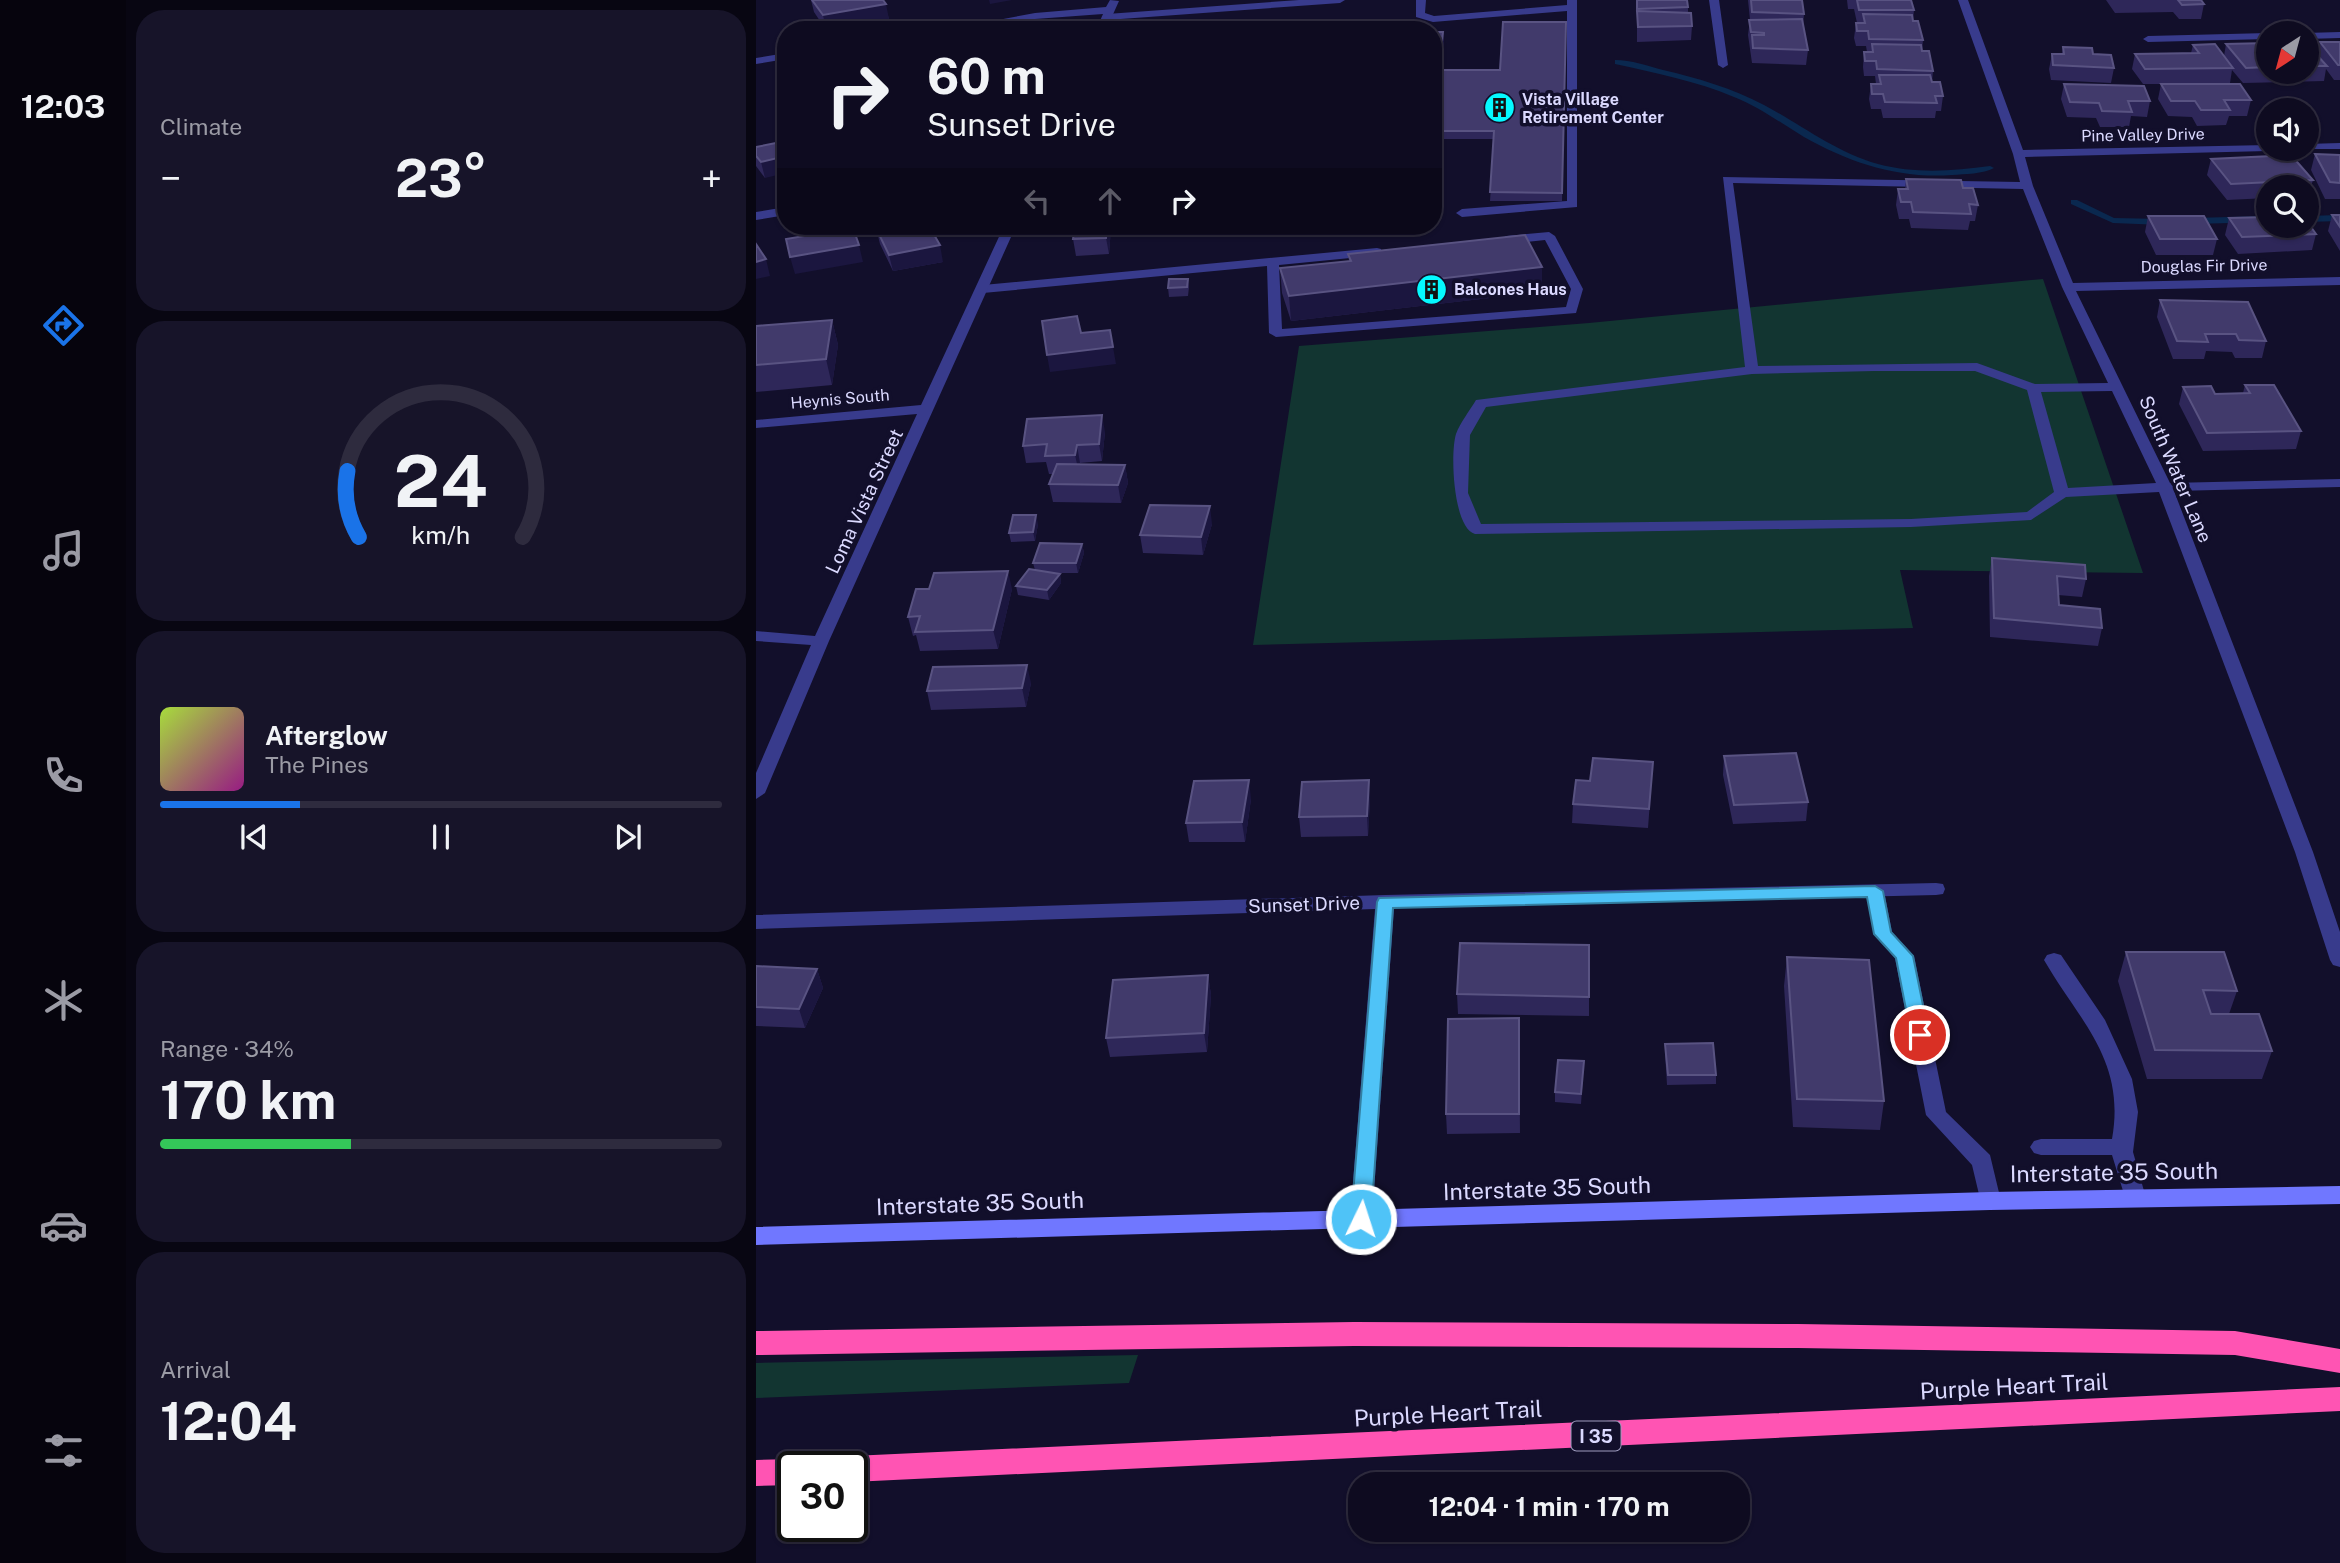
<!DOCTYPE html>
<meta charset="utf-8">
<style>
:root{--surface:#0e0b20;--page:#171429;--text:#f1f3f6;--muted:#9b9ba5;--line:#2e2b3e;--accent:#1a73e8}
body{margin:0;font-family:"Public Sans",sans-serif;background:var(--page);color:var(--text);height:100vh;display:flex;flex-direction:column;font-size:26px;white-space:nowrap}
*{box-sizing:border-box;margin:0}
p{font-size:23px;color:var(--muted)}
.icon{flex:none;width:38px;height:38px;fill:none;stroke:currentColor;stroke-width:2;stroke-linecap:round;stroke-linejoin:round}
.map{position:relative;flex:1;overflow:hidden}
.sheet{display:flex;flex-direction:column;gap:10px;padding:10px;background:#080612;width:630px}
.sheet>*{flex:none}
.hud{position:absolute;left:21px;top:21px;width:665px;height:214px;border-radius:28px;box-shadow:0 2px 5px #0004,0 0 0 2px var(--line);background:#0e0b20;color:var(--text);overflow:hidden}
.needle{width:46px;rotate:216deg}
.buttons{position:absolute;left:1500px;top:21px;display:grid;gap:14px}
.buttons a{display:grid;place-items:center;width:63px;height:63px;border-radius:50%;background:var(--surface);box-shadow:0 2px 5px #0004,0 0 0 2px var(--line);font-size:35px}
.speed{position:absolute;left:21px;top:1451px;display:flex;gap:14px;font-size:35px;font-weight:700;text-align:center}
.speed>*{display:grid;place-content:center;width:91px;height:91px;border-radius:50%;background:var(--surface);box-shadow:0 2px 5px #0004,0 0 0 2px var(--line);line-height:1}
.speed .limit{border:4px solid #111;border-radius:10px;background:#fff;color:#111}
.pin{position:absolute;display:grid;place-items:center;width:60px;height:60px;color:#fff;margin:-30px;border:4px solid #fff;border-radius:50%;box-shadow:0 2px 7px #0007}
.me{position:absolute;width:77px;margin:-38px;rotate:4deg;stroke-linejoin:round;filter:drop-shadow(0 0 5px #0008)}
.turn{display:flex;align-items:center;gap:24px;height:147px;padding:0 35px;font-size:32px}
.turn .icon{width:91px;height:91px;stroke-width:2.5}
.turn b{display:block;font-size:49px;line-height:60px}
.lanes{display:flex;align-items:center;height:66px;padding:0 35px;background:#0003;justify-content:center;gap:35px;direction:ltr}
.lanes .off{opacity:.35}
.big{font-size:52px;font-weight:700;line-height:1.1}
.sheet .card{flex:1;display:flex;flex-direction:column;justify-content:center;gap:10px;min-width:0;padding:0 24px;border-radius:28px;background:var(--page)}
.sheet .dial{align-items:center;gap:0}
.dial svg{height:182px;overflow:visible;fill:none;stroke:var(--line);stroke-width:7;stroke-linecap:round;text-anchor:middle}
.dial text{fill:var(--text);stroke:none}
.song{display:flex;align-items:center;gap:21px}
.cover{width:84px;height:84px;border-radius:10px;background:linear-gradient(135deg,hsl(80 70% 55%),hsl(310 70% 35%))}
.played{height:7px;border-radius:4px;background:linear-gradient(90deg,var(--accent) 25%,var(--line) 25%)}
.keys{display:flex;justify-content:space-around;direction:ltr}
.heat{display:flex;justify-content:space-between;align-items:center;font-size:38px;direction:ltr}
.charge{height:10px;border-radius:5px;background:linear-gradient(90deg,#34c759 34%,var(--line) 0)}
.trip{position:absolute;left:592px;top:1472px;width:402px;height:70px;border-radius:28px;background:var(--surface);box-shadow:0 2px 5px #0004,0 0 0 2px var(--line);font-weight:700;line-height:70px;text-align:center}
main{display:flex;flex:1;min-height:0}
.tabs{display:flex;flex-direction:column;width:126px;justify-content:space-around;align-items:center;background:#06040d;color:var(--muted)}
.tabs .icon{width:49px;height:49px}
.tabs .on{color:var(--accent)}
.tabs b{font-size:32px;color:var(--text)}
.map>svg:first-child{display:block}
</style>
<main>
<nav class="tabs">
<b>12:03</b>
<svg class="icon on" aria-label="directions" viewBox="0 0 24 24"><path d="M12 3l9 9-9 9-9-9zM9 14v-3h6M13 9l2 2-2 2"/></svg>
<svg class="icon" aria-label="music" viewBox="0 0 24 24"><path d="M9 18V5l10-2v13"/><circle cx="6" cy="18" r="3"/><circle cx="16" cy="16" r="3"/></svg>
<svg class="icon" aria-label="phone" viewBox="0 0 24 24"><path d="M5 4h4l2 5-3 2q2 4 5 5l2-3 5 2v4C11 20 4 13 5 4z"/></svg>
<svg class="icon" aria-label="climate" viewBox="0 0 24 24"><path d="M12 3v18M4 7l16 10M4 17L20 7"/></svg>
<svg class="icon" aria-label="car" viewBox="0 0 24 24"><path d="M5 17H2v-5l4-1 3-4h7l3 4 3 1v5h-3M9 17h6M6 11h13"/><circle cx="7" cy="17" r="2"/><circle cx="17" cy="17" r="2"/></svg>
<svg class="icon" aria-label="filters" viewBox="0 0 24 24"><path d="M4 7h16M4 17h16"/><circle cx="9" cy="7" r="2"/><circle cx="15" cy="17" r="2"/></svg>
</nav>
<section class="sheet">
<div class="card"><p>Climate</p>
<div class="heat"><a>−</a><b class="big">23°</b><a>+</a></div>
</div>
<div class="card dial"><svg viewBox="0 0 100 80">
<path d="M14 69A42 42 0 1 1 86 69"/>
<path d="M14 69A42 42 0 0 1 9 40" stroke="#1a73e8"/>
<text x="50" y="56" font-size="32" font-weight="700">24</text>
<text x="50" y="72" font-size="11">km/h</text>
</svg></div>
<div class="card">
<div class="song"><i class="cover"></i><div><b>Afterglow</b><p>The Pines</p></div></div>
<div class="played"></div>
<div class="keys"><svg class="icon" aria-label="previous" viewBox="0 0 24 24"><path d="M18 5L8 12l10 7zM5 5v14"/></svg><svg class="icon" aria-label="pause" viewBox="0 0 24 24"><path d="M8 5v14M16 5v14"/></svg><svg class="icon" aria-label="next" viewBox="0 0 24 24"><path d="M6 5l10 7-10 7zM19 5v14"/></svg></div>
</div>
<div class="card"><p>Range · 34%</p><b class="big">170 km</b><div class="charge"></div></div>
<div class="card"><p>Arrival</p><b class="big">12:04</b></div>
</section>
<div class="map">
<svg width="1584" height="1563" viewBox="0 0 1584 1563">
<rect width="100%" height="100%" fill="#120f2b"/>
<path fill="#123531" d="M1287 279 1387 573 1144 570 1157 628 497 645 543 346 833 323Z
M382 1355 373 1383 0 1398V1363Z"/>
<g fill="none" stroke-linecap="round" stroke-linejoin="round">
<path fill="#0a284f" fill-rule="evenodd" d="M859 60C875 60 892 66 907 70 941 78 976 88 1008 105 1046 125 1079 152 1122 164 1159 174 1197 171 1234 166L1238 168C1227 174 1209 174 1196 175 1143 179 1094 163 1048 137 1025 123 1003 107 978 97 940 81 900 73 859 64Z
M1315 200H1321L1358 218 1407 219 1411 222 1407 225 1357 223 1315 204Z
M1584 215V221L1550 222V216Z
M1512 216V222L1436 224 1432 221 1436 218Z"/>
<path fill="#383b8c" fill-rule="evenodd" d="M543 0H589L584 3 351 20 346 17 351 14Z
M660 0H670L669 13 678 16 811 5V0H821V207L706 217 700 213 706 209 811 201V11L677 22 660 17Z
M793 232 799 236 827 289 820 313 520 337 513 333 511 266 227 293 221 289 227 285 621 248 625 249V255L523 265 526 329 810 307 815 289 789 240 750 244 744 240 750 236Z
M1119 885 1126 886 1128 891 1136 932 1158 956 1190 1112 1234 1155 1245 1201 1242 1207 1234 1210 1226 1207 1216 1165 1170 1115 1139 958 1118 934 1110 891 1112 886Z
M1298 953 1305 955 1349 1020 1376 1079 1382 1112 1377 1152 1390 1198 1387 1204 1379 1207 1371 1204 1356 1155H1285L1278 1153 1274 1147 1278 1141 1285 1139H1356C1370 1060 1324 1022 1288 960L1291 955Z"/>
<path fill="#383b8c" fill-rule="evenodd" d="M354 0 363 1 350 30H340L347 14 279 19 213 30H188L279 13 350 7Z
M953 0H963L972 65 967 68 962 65Z
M1202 0H1212L1267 150 1512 145V149H1517L1512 151 1269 157 1277 186 1317 283 1584 277V285L1320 291 1414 483 1584 479V487L1418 491 1557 852 1584 932V967L1577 965 1574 960 1539 852 1403 492 1310 497 1275 520 1155 527 719 534C697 528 694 453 700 434 704 423 714 410 720 400L989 367 967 177 1264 182 1257 154ZM977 183 1267 189 1306 287 1352 383 1279 384 1221 363 1002 366ZM1118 371H1219L1271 390 1298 492 1271 512 1155 519 725 524 712 493 714 435 730 407 996 374ZM1356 391 1400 483 1312 488 1285 392Z
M1584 32V38L1550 39 1549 33Z
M1512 33V39L1392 42 1387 39 1392 36Z
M30 53V59L0 64V58Z
M1584 143V149H1546H1550V144Z
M30 207V215L0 220V212Z
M248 226H260L73 641 9 793 0 799V773L55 645 0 641V631L59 636 161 414 0 428V420L165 405Z
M1180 883 1187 884 1189 889 1187 894 1180 895 638 908 616 1219 613 1225 605 1228 597 1225 594 1219 619 909 0 929V915L629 895Z"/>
<path fill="#7077ff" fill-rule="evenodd" d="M1584 1186V1204L1234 1210 0 1245V1227L1234 1192Z"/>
<path fill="#ff54b3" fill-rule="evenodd" d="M598 1322 1042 1324 1479 1331 1584 1349V1373L1479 1355 1042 1348 598 1346 0 1355V1331Z
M1584 1387V1411L96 1482V1466H83L86 1460 96 1456Z
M37 1459 47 1463 49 1466H37V1485L0 1486V1460Z"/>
</g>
<path fill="#2e2759" d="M55 0H127L133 19 70 30 58 12Z
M881 0 932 7V13L936 26 935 40 881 42Z
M992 0H1046L1048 14 1047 27 1052 50 1050 65 996 63 992 35 994 20Z
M1091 0H1155L1158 10 1157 21 1167 40 1166 51 1177 71 1176 82 1187 96 1185 111H1180L1179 118H1127L1125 109H1115L1113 99 1115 84H1120L1119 76H1108L1107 67 1108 52H1111L1110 46H1100L1098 38 1100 23H1101L1098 9H1092Z
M1350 0H1445L1448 4 1445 19H1423L1417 12 1359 13Z
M810 22 806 201H734L738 139H677V32L688 40 684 70H744Z
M1564 42H1584V80H1578L1570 69 1568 81 1487 83 1476 70 1474 83 1408 84 1495 100 1491 116H1473L1470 125 1441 126 1436 117 1412 116 1402 99 1405 84H1387L1376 69 1379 54 1435 53 1437 45 1468 56 1470 44 1512 43V72H1550V43L1561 54Z
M1307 47 1337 54 1358 68 1355 83 1295 80 1293 69 1296 54H1306Z
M1308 84 1394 101 1391 117 1375 116 1373 127H1344L1340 118 1311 117 1305 99Z
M30 141 9 178 0 166V147Z
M1559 154 1584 155V199H1569L1555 170Z
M1455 159 1557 180 1552 196H1550V187H1512V198L1471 200 1451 175Z
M1150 179 1207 188 1222 205 1219 221H1214L1212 230 1155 228 1153 219H1143L1140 205 1142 189H1149Z
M1576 215H1584V251L1572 231Z
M1392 216 1461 239 1457 255H1400L1389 232Z
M1473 218 1560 234 1556 250 1482 254 1469 235Z
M120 228 187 262 137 271 124 244Z
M355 228 353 254 320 256 317 239Z
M592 254 786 292 535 321 526 293 524 268 593 261Z
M432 279 433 287 432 296 413 297 412 288Z
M1404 300 1510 341 1506 358H1479L1476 352 1450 351 1448 359H1417L1401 317Z
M76 320 82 345 76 385 0 392V326Z
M1489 385 1545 431 1540 449 1447 451 1423 404 1427 387 1459 394 1487 393Z
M349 432 346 461 324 463V464L369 465 372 483 365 503 297 502 293 484 297 474H293L290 462 270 463 267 446Z
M282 524 279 541 255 542 253 533Z
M456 524 447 555 387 553 384 535Z
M326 544 328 553 322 573H297L304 574 305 583 293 600 262 595 260 586 279 570 277 563Z
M1236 558 1330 579 1326 597 1302 595 1303 605 1346 628 1342 646 1234 637 1233 576Z
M256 589 242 649 164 651 160 635 157 636 152 617Z
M275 683 270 707 175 710 171 691Z
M968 756 1052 802 1050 821 977 824 967 775Z
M897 762 892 828 816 823 817 804 834 781Z
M495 799 489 842H433L430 823Z
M614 799 612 836 545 837 543 817Z
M833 945V1016L702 1014 701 994Z
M1370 952 1481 991 1473 1014 1516 1051 1506 1079H1391L1362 981Z
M1031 957 1128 1101 1124 1130 1037 1127 1028 986Z
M0 966 61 969 67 988 49 1028 0 1026Z
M452 975 455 995 451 1052 354 1057 350 1038Z
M763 1018 764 1133 691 1134 690 1114Z
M909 1044 960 1075V1084L911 1085 909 1053Z
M828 1061 825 1104 799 1102V1092Z"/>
<path fill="#1b163f" d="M233 0H256L234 4Z
M130 4 133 19 70 30 67 15Z
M687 32 688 40 683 78V70Z
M30 156V173L9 178 5 162Z
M351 226H355V228L353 254 350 238Z
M103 245 107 262 39 274 34 257Z
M184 245 187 262 137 271 133 255Z
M10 259 14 276 0 279V262Z
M786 267V292L535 321 533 296Z
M76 320 82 345 76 385 70 359Z
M357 347 360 364 294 372 291 355Z
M346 415 349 432 346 461 343 444Z
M321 445 324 463 323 473 319 455Z
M369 465 372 483 365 503 362 485Z
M454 506 456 524 447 555 445 537Z
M280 515 282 524 279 541 277 532Z
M326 544 328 553 322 573 320 563Z
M252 571 256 589 242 649 237 630Z
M304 574 305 583 293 600 291 590Z
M271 665 275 683 270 707 266 688Z
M493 780 495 799 489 842 486 822Z
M613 780 614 799 612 836 611 816Z
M61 969 67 988 49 1028 43 1009Z
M452 975 455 995 451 1052 448 1033Z"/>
<path fill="#413a6b" stroke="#595382" stroke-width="2" d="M56 0H127L130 4 67 15Z
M881 0H931L932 7 881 9Z
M995 0H1046L1048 14 996 12Z
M1101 0H1155L1158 10H1103Z
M1422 0H1445L1448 4 1426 5Z
M881 11 935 13 936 26 882 27Z
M1107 14 1156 15 1157 21H1162L1167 40 1113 39 1112 31H1101L1100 23H1109Z
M1046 19 1052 50 997 48 996 35H1008V33L995 32 993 20Z
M747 22H810L806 193 734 192 738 131H677V32H687L683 70H744Z
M249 24 256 30H226Z
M1564 42H1584V65H1582Z
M1512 43V67L1490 68 1470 44Z
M1550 43 1571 66H1550Z
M1116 44 1165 45 1166 51H1173L1177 71 1121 69 1120 61H1109L1108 52H1117Z
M1459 44 1477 68 1389 69 1379 54 1443 53 1437 45Z
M1307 47 1336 48 1337 54 1355 55 1358 68 1297 65 1296 54H1308Z
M1123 75H1174L1176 82H1184L1187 96H1179L1181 103 1129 102 1127 94H1116L1115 84H1125Z
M1308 84 1388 86 1394 101H1372L1376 112 1346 111 1343 103 1314 102Z
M1405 84H1484L1495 100H1468L1474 110H1445L1439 101H1415Z
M30 141V156L5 162 0 156V147Z
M1559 154 1584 155V183L1574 182Z
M1535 155 1557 180 1475 184 1455 159Z
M1150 179 1205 180 1207 188H1217L1222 205 1213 204 1215 214 1157 212 1155 202H1145L1142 189H1152Z
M1576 215H1584V227Z
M1392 216H1448L1461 239H1404Z
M1512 217V226H1550V220L1560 234 1486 237 1473 218Z
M130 226H173L184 245 133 255 120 228Z
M319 226H351L350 238 317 239Z
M97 228 103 245 34 257 30 239Z
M769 235 786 267 533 296 524 268 595 261 592 254Z
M0 244 10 259 0 262Z
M413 279H432L431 287 412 288Z
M1404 300 1492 302 1510 341 1483 340 1480 334H1449L1452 342 1421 341Z
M321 316 325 333 354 330 357 347 291 355 286 321Z
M76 320 70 359 0 365V326Z
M1489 385H1518L1545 431 1451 433 1427 387 1455 386 1459 394 1494 393Z
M346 415 343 444 321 445 319 455 289 456 291 444 267 446 271 419Z
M301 464 369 465 362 485 293 484Z
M394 505 454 506 445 537 384 535Z
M257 515H280L277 532 253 533Z
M284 543 326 544 320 563H277Z
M1236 558 1329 565 1330 579 1301 576 1303 605 1344 609 1346 628 1238 618Z
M273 569 304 574 291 590 260 586Z
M252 571 237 630 159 632 164 616 152 617 160 589H173L178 573Z
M271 665 266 688 171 691 177 667Z
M1040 753 1052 802 978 805 968 756Z
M837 758 897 762 893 809 817 804 820 780 834 781Z
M493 780 486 822 430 823 438 781Z
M613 780 611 816 543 817 546 782Z
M704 943 833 945V997L701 994Z
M1370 952H1468L1481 991 1447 990 1455 1014H1503L1516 1051 1399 1050Z
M1031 957 1113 960 1128 1101 1041 1099Z
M0 966 61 969 43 1009 0 1007Z
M452 975 448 1033 350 1038 357 980Z
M763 1018V1114H690L692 1019Z
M957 1043 960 1075H912L909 1044Z
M802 1060 828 1061 825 1094 799 1092Z"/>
<path fill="#4fc3f7" stroke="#337fa1" stroke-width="2" d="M1119 886 1127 891 1135 932 1157 956 1173 1035 1171 1040H1158L1155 1035 1140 958 1118 934 1111 897 637 908 615 1219 612 1225 605 1228 598 1225 595 1219 621 902 623 898Z"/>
<defs>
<symbol id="building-disc" viewBox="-11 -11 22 22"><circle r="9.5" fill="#05f9ff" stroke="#120f2b"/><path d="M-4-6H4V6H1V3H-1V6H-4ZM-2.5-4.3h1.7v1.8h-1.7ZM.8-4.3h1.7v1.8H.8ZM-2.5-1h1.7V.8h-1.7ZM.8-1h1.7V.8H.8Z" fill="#111"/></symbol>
</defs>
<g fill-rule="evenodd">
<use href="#building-disc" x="726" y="90" width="35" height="35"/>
<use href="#building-disc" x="658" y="272" width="35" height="35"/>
</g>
<g text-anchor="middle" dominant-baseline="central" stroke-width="7" stroke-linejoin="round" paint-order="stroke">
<g font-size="16" font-weight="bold" fill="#dbd9ff" stroke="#120f2b" text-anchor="start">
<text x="766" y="99">Vista Village<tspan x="766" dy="18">Retirement Center</tspan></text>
<text x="698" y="289">Balcones Haus</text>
</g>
<g font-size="16" fill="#dbd9ff" stroke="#120f2b">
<text transform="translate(1387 135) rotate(-1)">Pine Valley Drive</text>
<text transform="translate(1448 266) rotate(-1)">Douglas Fir Drive</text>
<text transform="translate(84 399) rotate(-5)">Heynis South</text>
</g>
<rect fill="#120f2b" stroke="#9f9cbf" stroke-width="2" x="815.5" y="1421.5" width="49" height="29" rx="5"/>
<g font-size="18" font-weight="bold" fill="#dbd9ff">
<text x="840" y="1436">I 35</text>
</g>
<g font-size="19" fill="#dbd9ff" stroke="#120f2b">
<text transform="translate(1420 469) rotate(67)">South Water Lane</text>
<text transform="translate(108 501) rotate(-65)">Loma Vista Street</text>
<text transform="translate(548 904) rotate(-2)">Sunset Drive</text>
</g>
<g font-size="23" fill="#dbd9ff" stroke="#120f2b">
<text transform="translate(1358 1172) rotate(-1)">Interstate 35 South</text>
<text transform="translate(791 1188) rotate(-2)">Interstate 35 South</text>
<text transform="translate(224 1203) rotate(-2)">Interstate 35 South</text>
<text transform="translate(1258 1386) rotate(-3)">Purple Heart Trail</text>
<text transform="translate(692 1413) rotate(-3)">Purple Heart Trail</text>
</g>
</g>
</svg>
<div class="buttons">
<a><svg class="needle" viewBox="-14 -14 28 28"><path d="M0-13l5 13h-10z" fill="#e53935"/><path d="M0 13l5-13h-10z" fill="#9b9ba5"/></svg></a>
<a><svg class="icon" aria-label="sound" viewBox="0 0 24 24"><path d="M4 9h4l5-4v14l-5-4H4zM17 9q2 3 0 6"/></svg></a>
<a><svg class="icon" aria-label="search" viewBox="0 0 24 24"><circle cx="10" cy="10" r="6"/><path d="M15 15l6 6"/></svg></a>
</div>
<div class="speed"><div class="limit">30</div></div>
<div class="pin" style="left:1164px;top:1035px;background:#d93025"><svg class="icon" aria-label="arrive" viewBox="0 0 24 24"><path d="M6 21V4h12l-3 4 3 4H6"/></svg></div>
<svg class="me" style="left:605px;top:1219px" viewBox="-20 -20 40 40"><circle r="17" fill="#4fc3f7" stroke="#fff" stroke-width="3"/><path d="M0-11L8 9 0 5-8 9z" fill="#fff"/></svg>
<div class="trip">12:04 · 1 min · 170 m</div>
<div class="hud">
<div class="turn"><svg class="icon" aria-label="right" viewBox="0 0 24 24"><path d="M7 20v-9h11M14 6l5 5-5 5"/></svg><div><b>60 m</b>Sunset Drive</div></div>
<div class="lanes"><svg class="icon off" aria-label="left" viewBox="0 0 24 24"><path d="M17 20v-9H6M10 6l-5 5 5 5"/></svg><svg class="icon off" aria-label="ahead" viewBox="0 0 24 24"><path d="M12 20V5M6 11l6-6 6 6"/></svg><svg class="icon" aria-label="right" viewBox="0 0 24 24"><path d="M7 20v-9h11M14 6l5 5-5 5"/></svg></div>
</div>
</div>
</main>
